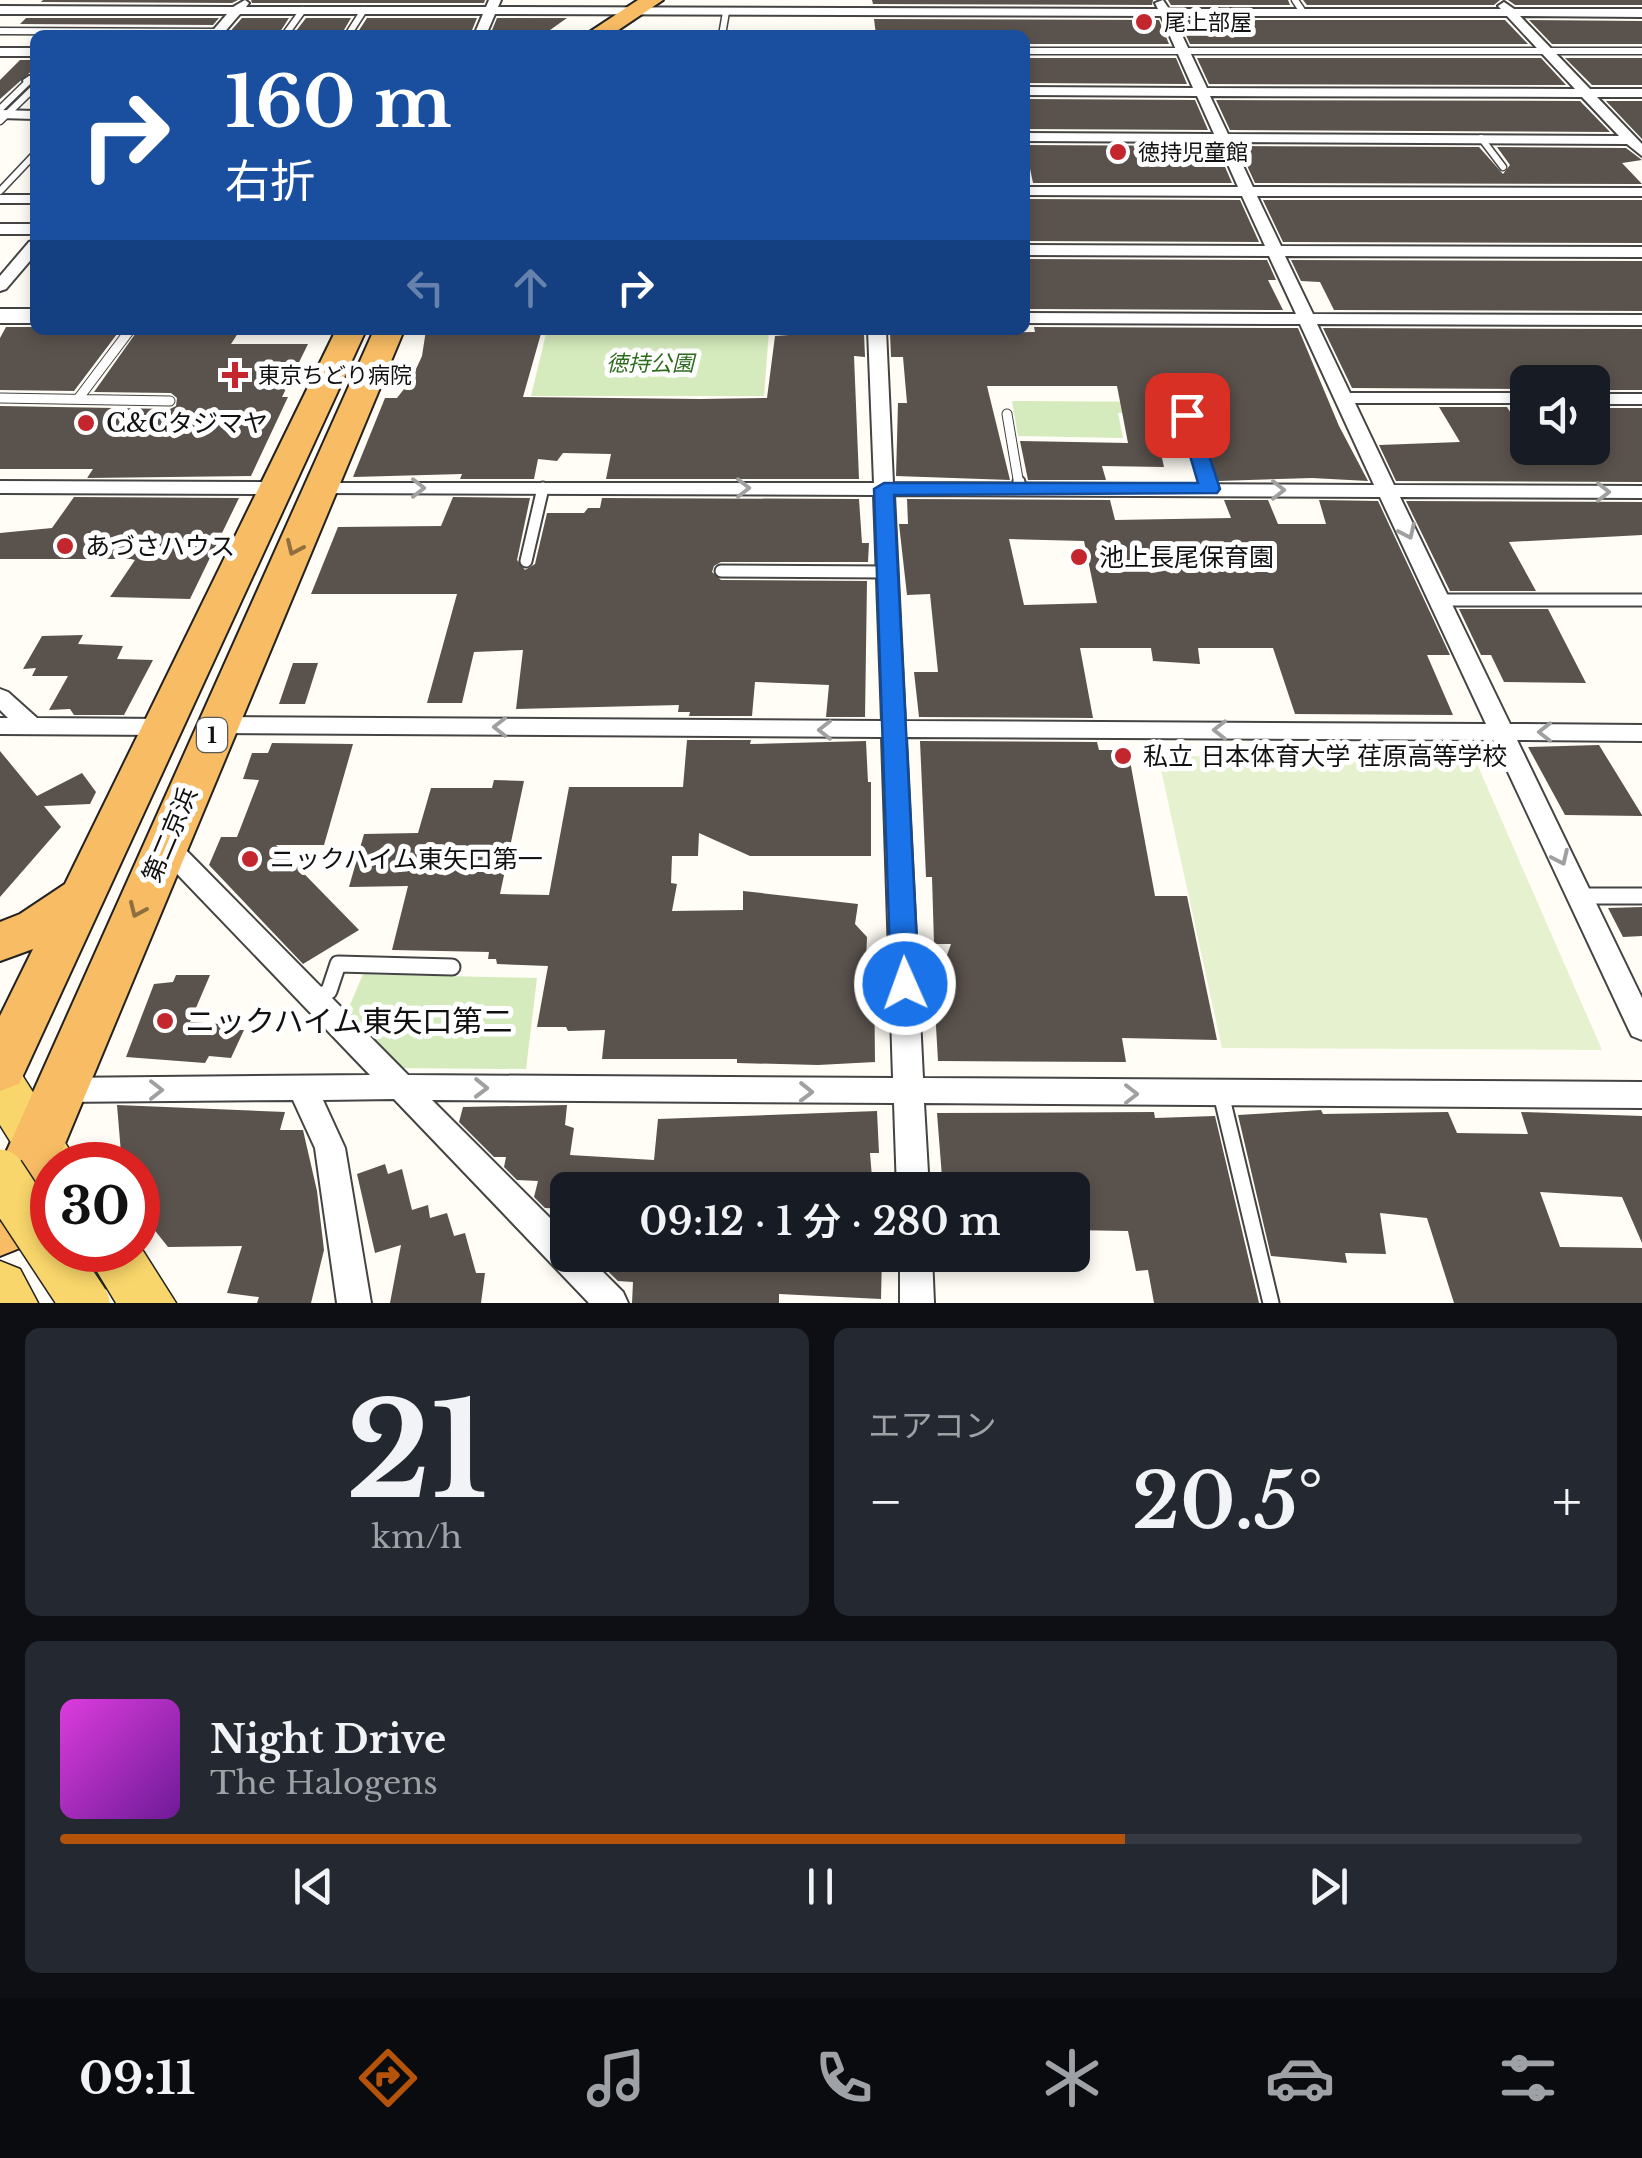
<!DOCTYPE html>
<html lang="ja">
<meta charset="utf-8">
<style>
:root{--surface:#171b24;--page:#242831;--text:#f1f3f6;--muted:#9ea1a6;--line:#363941;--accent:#b45309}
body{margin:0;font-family:"Libre Baskerville","Noto Sans JP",serif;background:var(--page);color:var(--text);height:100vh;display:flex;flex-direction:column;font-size:38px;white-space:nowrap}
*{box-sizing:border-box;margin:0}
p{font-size:32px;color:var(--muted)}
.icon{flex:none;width:55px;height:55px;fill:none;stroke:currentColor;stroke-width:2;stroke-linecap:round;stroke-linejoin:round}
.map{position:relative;height:1303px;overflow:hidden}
.sheet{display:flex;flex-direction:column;gap:25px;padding:25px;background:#0d0f14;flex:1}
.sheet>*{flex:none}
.top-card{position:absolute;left:30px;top:30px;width:1000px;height:305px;border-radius:15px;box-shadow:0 5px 15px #0003;background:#1a4fa0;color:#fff;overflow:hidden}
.controls{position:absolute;left:1510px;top:365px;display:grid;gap:20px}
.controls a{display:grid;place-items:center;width:100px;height:100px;border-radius:15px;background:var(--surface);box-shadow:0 5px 15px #0003;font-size:50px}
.speed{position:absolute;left:30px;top:1142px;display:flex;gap:20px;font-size:50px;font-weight:700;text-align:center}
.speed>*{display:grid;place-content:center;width:130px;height:130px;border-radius:50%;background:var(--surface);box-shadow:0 5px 15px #0003;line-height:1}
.speed .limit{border:15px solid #d22;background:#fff;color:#111}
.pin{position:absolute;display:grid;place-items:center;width:85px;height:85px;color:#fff;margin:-42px;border-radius:20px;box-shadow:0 5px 15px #0006}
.me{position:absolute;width:110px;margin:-55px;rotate:358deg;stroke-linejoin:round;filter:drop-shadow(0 0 8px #0008)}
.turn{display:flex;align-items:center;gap:35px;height:210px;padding:0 30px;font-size:45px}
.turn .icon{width:130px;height:130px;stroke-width:2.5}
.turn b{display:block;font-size:70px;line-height:85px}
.lanes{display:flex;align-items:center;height:95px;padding:0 30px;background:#0003;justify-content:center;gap:50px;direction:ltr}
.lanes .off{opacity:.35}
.big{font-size:75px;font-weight:600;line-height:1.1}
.sheet .card{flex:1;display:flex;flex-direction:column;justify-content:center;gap:15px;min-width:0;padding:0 35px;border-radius:15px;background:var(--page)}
.sheet .dial{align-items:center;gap:0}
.dial b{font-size:130px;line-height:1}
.song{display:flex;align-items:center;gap:30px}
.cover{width:120px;height:120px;border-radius:15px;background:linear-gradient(135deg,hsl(300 70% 55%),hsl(280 70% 35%))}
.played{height:10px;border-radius:5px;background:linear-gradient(90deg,var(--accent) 70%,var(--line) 70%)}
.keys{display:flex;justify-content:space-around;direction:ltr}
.heat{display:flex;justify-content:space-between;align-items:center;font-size:55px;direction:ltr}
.sheet .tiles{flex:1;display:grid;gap:25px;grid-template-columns:1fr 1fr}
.card:last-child{grid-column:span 2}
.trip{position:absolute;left:550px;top:1172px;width:540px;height:100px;border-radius:15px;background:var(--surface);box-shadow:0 5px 15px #0003;font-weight:600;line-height:100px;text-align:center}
.tabs{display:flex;height:160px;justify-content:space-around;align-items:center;background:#090b0e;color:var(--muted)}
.tabs .icon{width:70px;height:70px}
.tabs .on{color:var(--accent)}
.tabs b{font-size:45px;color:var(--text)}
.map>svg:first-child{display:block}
</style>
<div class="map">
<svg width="1642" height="1303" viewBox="0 0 1642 1303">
<rect width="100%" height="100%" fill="#fffdf5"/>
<path fill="#d5ebbd" d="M547 330H769L764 396H531Z
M1012 401 1181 402 1186 414 1118 413 1123 438 1018 436Z
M363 974 537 978 526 1069 387 1068 345 1017Z"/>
<path fill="#e6f2cf" d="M1158 756 1474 757 1602 1050 1222 1048Z"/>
<path fill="#5a524d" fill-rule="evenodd" d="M43 0H238L232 3 41 2Z
M251 0H485L484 3H252Z
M872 0H1153L1152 5 873 4Z
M1168 0H1288L1290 5H1171Z
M1303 0H1500L1494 5H1307Z
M1508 0H1642V5H1515Z
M26 18H219L213 25 20 24Z
M242 18H289L278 35H227Z
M306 18H351L341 35H293Z
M367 18H477L470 35H356Z
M497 18H567L543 35H490Z
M874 19 1159 20 1169 44H1025V35H876Z
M1179 20H1505L1528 44H1190Z
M1529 20 1642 21V44H1552Z
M1025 58H1176L1187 84 1025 83Z
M1197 58H1541L1566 85 1209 84Z
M1565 58H1642V85H1592Z
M20 60H35V68L0 99V80Z
M1025 99 1195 100 1208 130 1025 129 1030 127Z
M1216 100 1580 101 1610 132 1230 130Z
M1606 101H1642V139Z
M1025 145 1216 146 1232 183H1033Z
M1238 146 1479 147 1503 174 1510 165 1497 147 1626 148 1642 160 1622 163 1642 184 1255 183Z
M1025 199 1240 200 1259 242 1025 241Z
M1263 200H1642V243L1283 242Z
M1025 259 1267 260 1276 280H1268L1283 310 1030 309Z
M1291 260 1642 261V311L1334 310 1320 282 1301 281Z
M6 327H35V330H120L74 391 0 390V338Z
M1034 327 1298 328 1339 426 1368 481 1312 478 1218 481 1195 413 1188 407 1179 414 1186 439 1158 440 1164 467 1102 466 1106 480H1028L1020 441 1128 443 1117 386H987L1010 480 896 476 898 403H907L903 357H891L890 333 1035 332Z
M1323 328 1642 329V390H1592V382H1528V389L1352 388Z
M138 330H240L231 344H308L282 397H288L251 476 87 478 93 469H0V406L170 409 176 406 177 398 171 393 94 392Z
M426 330H542L523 397 700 399 767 398 775 336 858 330 864 333 865 357 854 356 859 479H606L611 454 563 453 557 461 538 459 534 479H460L462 474 353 477 385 398H397L411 380 422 356Z
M1439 407H1507L1528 440V448H1608L1592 420V408H1642V482L1396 481 1379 445 1460 442Z
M74 497 239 498 190 599 110 597 135 560 131 559H0V533L52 528Z
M453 497 530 498 517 560 525 570 535 564 547 513H584L588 508H600L602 498 859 499 862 543H869L868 562H721L714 566 712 572 721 580 867 581 865 717H826L829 685 755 682 752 716H689L690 712H678L679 705 516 709 523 650 474 652 462 703H427L457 594H311L338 527 441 526Z
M907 499 1110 500 1115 520 1231 518 1224 500H1268L1278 524H1326L1319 500 1378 501 1450 655H1427L1453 715 1295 714 1273 648H1198L1200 664 1153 661 1151 648H1080L1093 718 919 717 914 672H938L930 594 907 595 899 524H908ZM1009 539 1084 541 1097 603 1024 605Z
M1406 501 1642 502V535L1509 542 1536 591H1450Z
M1459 609H1548L1586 683 1504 682 1491 655H1481Z
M83 635 78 644 123 646 117 659 153 660 124 715H74L70 709 49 710 68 676H32L36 668 23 669 42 636Z
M293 663H318L305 704H279Z
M687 740H751L750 744 866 741 868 782H871V856H750L699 833 698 856H672L671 883 677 884 672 911 743 910V891L858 904 855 924 867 937 866 963H874L875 1062 818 1065 737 1063V1059H602L605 1030 568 1031 566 1027H537L548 966 497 964 496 959H488L489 952 392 950 408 886 349 887 364 834 418 833 431 788H492L494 780 524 781 500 894 549 895 569 787H683Z
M920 741 1097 742 1099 750H1128L1155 896H1187L1217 1040 1122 1038 1126 1062 938 1061 934 991 951 944H934L932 877H926Z
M272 743 353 744 324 845H276L359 930 303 964 209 865 221 837H237L259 780 243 779 252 753H268Z
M1599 745 1642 815V816L1565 815 1528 747Z
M0 751 37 796 82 773 96 792 90 804 44 806 61 827 0 897Z
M1642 907V936L1623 937 1608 908Z
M176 975H210L190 1022 235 1025 233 1030H244L231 1058 209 1056 205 1063 126 1057 154 984 173 982Z
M117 1105 285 1112 280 1130H303L317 1191 324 1250 311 1303H257L259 1297 227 1293 242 1246 168 1247 141 1213 149 1191H138V1165H122Z
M567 1105 565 1125 574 1128 570 1155 654 1160 658 1119 877 1111 879 1153H870L873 1190H568V1209L545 1208 534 1197 538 1181 517 1180 504 1167 506 1157H494L459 1122 463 1107Z
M1321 1110 1323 1114 1448 1112 1457 1133 1528 1134 1521 1112 1642 1116V1243L1622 1197 1540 1192 1560 1247 1642 1248V1303H1454L1427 1218 1380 1213 1386 1254 1345 1253 1347 1263 1271 1256 1238 1115Z
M1154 1112 1155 1118 1215 1116 1259 1303H1154L1148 1270 1136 1271 1128 1231 1072 1230V1190H943L937 1113Z
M385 1164 388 1174 402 1169 412 1210 428 1205 430 1218 447 1213 454 1236 465 1233 476 1273H485L481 1303H390L401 1245 375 1253 357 1174Z
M591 1255H882L881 1299 779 1294V1303H632L633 1282 618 1281Z"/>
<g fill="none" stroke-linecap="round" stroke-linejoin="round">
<defs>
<path id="service-far3" d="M1295 0 1303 12
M0 31 218 32
M285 35 303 10
M348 35 364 10
M722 35 726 12
M1025 51H1642
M0 109 35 75
M0 121 35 87
M1481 138 1503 167
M0 191 35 154"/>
<path id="service-far2" d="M0 398 170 401
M78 399 130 330
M1007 414 1019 485
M1187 415 1209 485"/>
<path id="service-far1" d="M1019 482 1020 489
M1208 482 1210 489
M526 561 543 488
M721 571 887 572
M1440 600H1642"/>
<path id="service" d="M1579 896H1642
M315 999 329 991 338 964 452 967
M1221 1094 1271 1303"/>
<path id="minor" d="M245 0 249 3 246 7H486L489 0H501L498 7 1158 9 1155 3 1163 0 1169 9H1501L1498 6 1504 2 1514 9H1642V17L1520 16 1590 89H1642V97H1597L1642 144V156L1627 144 1232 142 1253 187 1642 188V196H1257L1281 246 1642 247V257L1285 256 1313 314 1642 315V325L1317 324 1350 393H1528V403H1355L1394 485 1642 486V498L1400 497 1510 724 1642 725V741L1517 740 1642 998V1040L1632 1036 1628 1028 1493 740 906 737 923 1078 1642 1082V1108L924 1103 929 1190H897L894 1103 432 1100 568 1236V1255H586L623 1292 628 1303H589L394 1099 323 1100 345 1148 371 1303H337L315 1148 293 1100 59 1102 48 1099 44 1090 48 1081 59 1078 370 1075 157 853 153 846 157 839H175L408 1075 893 1078 882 737 217 733 205 725 217 717 882 721 874 495 320 493 310 487 313 483H874L868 330H886L893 483 1374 485 1300 324 1025 323V313L1296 314 1269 256 1025 255V245L1265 246 1242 196 1025 195V187H1238L1218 142 1025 141V133L1214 134 1197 96 1025 95V87L1193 88 1161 16 495 14 486 35H474L483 14H240L222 35H209L227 14H0V6L233 7ZM1173 16H1507L1575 89 1207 88ZM1210 96 1582 97 1619 136 1228 134ZM894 495 1380 497 1486 724 905 721Z
M0 48H35V56H0Z
M29 76H35V84L24 83 23 80Z
M0 110 35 111V119L0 118Z
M0 195H35V203H0Z
M0 224H35V234H0Z
M35 240V255L6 289 0 291V276L29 242Z
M1592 394H1642V404H1592Z
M0 481 277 482 287 488 277 494 0 493Z
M0 689 8 692 37 718 164 719 176 727 164 735 0 734V718H8L0 710Z
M900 1255H932L934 1303H900Z"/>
<path id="tertiary" d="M0 309H35V323H0Z"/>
<path id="primary" d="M0 1061 17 1067 76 1160 73 1165H52V1181L32 1176 0 1125Z
M138 1243 176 1303H116L84 1250H138Z
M0 1261 20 1269 38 1303H0Z"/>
<path id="trunk" d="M638 0H663L611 35H585Z
M336 330H366L26 1069 19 1084 0 1091V1016L33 949 0 961V922L20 914 65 884Z
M374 330H404L29 1230 20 1248 0 1256V1166Z"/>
</defs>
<use href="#service-far3" stroke="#444" stroke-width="9"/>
<use href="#service-far2" stroke="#444" stroke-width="11"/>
<use href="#service-far1" stroke="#444" stroke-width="15"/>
<use href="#service" stroke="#444" stroke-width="19"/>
<use href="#minor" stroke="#444" stroke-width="4"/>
<use href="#tertiary" stroke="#444" stroke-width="4"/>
<use href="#primary" stroke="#222" stroke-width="3"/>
<use href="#trunk" stroke="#222" stroke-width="4"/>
<use href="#service-far3" stroke="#fff" stroke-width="6"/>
<use href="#service-far2" stroke="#fff" stroke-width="9"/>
<use href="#service-far1" stroke="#fff" stroke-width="11"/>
<use href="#service" stroke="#fff" stroke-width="15"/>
<use href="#minor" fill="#fff" fill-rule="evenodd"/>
<use href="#tertiary" fill="#fff" fill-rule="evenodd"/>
<use href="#primary" fill="#f9d66b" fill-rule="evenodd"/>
<use href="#trunk" fill="#f7bc64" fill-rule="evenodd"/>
<defs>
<path id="primary-bridge" d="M0 1174 85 1303"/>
</defs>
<use href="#primary-bridge" stroke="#222" stroke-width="52" stroke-linecap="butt"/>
<use href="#primary-bridge" stroke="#f9d66b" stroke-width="49"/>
</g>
<defs><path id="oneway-chevron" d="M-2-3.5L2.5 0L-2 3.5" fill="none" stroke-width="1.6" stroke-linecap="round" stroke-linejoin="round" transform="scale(2.5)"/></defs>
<g stroke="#a0a0a0">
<use href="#oneway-chevron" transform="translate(418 488)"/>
<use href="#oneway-chevron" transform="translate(743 488)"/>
<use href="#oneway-chevron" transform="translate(1278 490)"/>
<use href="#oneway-chevron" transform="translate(1603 492)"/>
<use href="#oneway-chevron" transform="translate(1408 532) rotate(65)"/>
<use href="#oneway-chevron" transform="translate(500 727) rotate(-180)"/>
<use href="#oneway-chevron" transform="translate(825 730) rotate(-180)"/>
<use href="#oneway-chevron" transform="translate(1220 730) rotate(-180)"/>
<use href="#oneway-chevron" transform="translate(1545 732) rotate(-180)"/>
<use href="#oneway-chevron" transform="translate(1561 858) rotate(65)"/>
<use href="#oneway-chevron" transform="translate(481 1088) rotate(1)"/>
<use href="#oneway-chevron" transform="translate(156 1090)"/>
<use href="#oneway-chevron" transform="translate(806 1092) rotate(1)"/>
<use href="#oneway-chevron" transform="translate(1131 1094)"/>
</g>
<g stroke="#906f3f">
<use href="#oneway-chevron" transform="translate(294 548) rotate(114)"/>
<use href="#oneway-chevron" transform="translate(137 910) rotate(114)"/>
</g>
<path fill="#1a73e8" stroke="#114b97" stroke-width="2.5" d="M1187 409 1196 415 1220 489 1217 493 894 495 919 984 915 992 905 995 895 992 891 984 874 489 884 483H1198L1178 415Z"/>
<g fill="#c4262e" stroke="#fff" stroke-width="4">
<circle cx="1144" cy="22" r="10"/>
<circle cx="1118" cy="152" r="10"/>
<path d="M230 360h10v10h10v10h-10v10h-10v-10h-10v-10h10z"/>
<circle cx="86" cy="423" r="10"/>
<circle cx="65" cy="546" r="10"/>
<circle cx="1079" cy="557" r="10"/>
<circle cx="1123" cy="756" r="10"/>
<circle cx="250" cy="859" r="10"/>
<circle cx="165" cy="1021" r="10"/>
</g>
<g text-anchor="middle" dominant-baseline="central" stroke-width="10" stroke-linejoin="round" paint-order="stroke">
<g font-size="22" fill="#111" stroke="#fff" text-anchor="start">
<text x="1164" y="22">尾上部屋</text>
<text x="1138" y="152">徳持児童館</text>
<text x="258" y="375">東京ちどり病院</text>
</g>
<g font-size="22" font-style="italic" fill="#2f6b1f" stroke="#fff">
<text x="650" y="363">徳持公園</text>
</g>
<rect fill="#fff" stroke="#585858" stroke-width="2.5" x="197" y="718" width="30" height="34" rx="8"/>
<g font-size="22" font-weight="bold" fill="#111">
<text x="212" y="735">1</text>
</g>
<g font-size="25" fill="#111" stroke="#fff" text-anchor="start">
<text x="106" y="423">C&amp;Cタジマヤ</text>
<text x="85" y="546">あづさハウス</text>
<text x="1099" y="557">池上長尾保育園</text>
<text x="1143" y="756">私立 日本体育大学 荏原高等学校</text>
<text x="270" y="859">ニックハイム東矢口第一</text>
</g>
<g font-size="25" fill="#111" stroke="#fff">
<text transform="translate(170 835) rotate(-67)">第二京浜</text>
</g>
<g font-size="30" fill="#111" stroke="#fff" text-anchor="start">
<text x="185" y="1021">ニックハイム東矢口第二</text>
</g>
</g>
</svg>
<div class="controls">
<a><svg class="icon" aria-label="sound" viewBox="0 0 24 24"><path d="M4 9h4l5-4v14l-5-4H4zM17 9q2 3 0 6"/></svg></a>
</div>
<div class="speed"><div class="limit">30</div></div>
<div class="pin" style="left:1187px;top:415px;background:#d93025"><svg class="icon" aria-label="arrive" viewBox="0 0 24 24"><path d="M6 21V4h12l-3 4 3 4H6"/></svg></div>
<svg class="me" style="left:905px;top:984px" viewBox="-20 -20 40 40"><circle r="17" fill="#1a73e8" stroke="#fff" stroke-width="3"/><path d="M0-11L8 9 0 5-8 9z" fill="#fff"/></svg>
<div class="trip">09:12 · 1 分 · 280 m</div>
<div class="top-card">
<div class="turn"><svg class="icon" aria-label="right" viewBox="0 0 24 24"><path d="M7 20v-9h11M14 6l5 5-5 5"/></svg><div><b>160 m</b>右折</div></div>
<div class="lanes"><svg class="icon off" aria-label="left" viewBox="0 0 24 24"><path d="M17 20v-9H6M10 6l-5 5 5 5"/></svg><svg class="icon off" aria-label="ahead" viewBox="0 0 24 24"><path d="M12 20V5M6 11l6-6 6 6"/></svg><svg class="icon" aria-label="right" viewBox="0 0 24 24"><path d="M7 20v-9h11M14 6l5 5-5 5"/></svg></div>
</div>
</div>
<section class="sheet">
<div class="tiles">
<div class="card dial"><b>21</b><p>km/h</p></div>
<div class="card"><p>エアコン</p>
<div class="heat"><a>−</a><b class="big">20.5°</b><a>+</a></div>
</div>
<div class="card">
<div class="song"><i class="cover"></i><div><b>Night Drive</b><p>The Halogens</p></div></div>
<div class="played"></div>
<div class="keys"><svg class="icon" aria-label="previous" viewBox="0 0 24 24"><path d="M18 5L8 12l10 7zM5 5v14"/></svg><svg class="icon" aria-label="pause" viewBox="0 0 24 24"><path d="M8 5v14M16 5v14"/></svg><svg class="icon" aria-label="next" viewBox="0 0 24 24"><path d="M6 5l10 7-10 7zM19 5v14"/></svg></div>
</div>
</div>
</section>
<nav class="tabs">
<b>09:11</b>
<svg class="icon on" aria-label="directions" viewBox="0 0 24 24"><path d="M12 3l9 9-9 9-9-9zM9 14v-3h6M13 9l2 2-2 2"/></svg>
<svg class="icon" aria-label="music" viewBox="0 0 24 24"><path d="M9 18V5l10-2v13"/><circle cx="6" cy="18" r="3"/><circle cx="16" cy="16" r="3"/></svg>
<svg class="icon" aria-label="phone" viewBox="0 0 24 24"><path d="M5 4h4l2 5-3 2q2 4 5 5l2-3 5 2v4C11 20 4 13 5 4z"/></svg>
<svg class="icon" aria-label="climate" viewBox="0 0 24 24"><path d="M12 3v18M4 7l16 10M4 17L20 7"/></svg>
<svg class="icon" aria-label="car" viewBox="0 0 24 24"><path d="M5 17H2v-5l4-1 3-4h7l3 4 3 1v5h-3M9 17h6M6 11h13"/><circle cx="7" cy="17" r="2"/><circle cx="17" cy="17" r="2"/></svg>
<svg class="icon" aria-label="filters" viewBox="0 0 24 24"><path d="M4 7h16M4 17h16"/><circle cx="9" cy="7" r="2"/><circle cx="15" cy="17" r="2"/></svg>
</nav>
